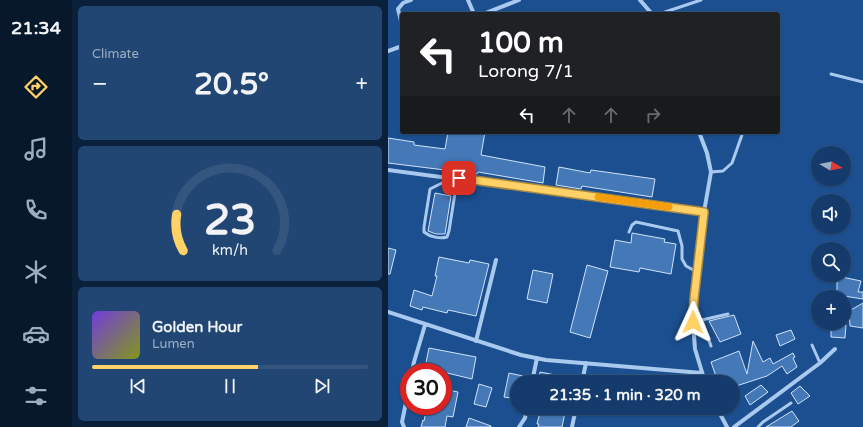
<!DOCTYPE html>
<meta charset="utf-8">
<style>
:root{--surface:#143b6b;--page:#214673;--text:#f1f3f6;--muted:#9dadc1;--line:#33557e;--accent:#ffd166}
body{margin:0;font-family:"Varela Round",sans-serif;background:var(--page);color:var(--text);height:100vh;display:flex;flex-direction:column;font-size:15px;white-space:nowrap}
*{box-sizing:border-box;margin:0}
p{font-size:13px;color:var(--muted)}
.icon{flex:none;width:22px;height:22px;fill:none;stroke:currentColor;stroke-width:2;stroke-linecap:round;stroke-linejoin:round}
.map{position:relative;flex:1;overflow:hidden}
.panel{display:flex;flex-direction:column;gap:6px;padding:6px;background:#0b203b;width:316px}
.panel>*{flex:none}
.hud{position:absolute;left:12px;top:12px;width:380px;height:122px;border-radius:4px;box-shadow:0 1px 3px #0004,0 0 0 1px var(--line);background:#202124;color:#fff;overflow:hidden}
.needle{width:26px;rotate:100deg}
.controls{position:absolute;left:423px;top:146px;display:grid;gap:8px}
.controls a{display:grid;place-items:center;width:40px;height:40px;border-radius:50%;background:var(--surface);box-shadow:0 1px 3px #0004,0 0 0 1px var(--line);font-size:20px}
.speed{position:absolute;left:12px;top:363px;display:flex;gap:8px;font-size:20px;font-weight:700;text-align:center}
.speed>*{display:grid;place-content:center;width:52px;height:52px;border-radius:50%;background:var(--surface);box-shadow:0 1px 3px #0004,0 0 0 1px var(--line);line-height:1}
.speed .limit{border:6px solid #d22;background:#fff;color:#111}
.pin{position:absolute;display:grid;place-items:center;width:34px;height:34px;color:#fff;margin:-17px;border-radius:8px;box-shadow:0 2px 6px #0006}
.me{position:absolute;width:44px;margin:-22px;rotate:1deg;stroke-linejoin:round;filter:drop-shadow(0 0 3px #0008)}
.turn{display:flex;align-items:center;gap:14px;height:84px;padding:0 12px;font-size:18px}
.turn .icon{width:52px;height:52px;stroke-width:2.5}
.turn b{display:block;font-size:28px;line-height:34px}
.lanes{display:flex;align-items:center;height:38px;padding:0 12px;background:#0003;justify-content:center;gap:20px;direction:ltr}
.lanes .off{opacity:.35}
.big{font-size:30px;font-weight:700;line-height:1.1}
.panel .card{flex:1;display:flex;flex-direction:column;justify-content:center;gap:6px;min-width:0;padding:0 14px;border-radius:6px;background:var(--page)}
.panel .dial{align-items:center;gap:0}
.dial svg{height:104px;overflow:visible;fill:none;stroke:var(--line);stroke-width:7;stroke-linecap:round;text-anchor:middle}
.dial text{fill:var(--text);stroke:none}
.song{display:flex;align-items:center;gap:12px}
.cover{width:48px;height:48px;border-radius:6px;background:linear-gradient(135deg,hsl(260 70% 55%),hsl(70 70% 35%))}
.played{height:4px;border-radius:2px;background:linear-gradient(90deg,var(--accent) 60%,var(--line) 60%)}
.keys{display:flex;justify-content:space-around;direction:ltr}
.heat{display:flex;justify-content:space-between;align-items:center;font-size:22px;direction:ltr}
.trip{position:absolute;left:122px;top:375px;width:230px;height:40px;border-radius:20px;background:var(--surface);box-shadow:0 1px 3px #0004,0 0 0 1px var(--line);font-weight:700;line-height:40px;text-align:center}
main{display:flex;flex:1;min-height:0}
.tab-bar{display:flex;flex-direction:column;width:72px;justify-content:space-around;align-items:center;background:#08182b;color:var(--muted)}
.tab-bar .icon{width:28px;height:28px}
.tab-bar .current{color:var(--accent)}
.tab-bar b{font-size:18px;color:var(--text)}
.map>svg:first-child{display:block}
</style>
<main>
<nav class="tab-bar">
<b>21:34</b>
<svg class="icon current" aria-label="directions" viewBox="0 0 24 24"><path d="M12 3l9 9-9 9-9-9zM9 14v-3h6M13 9l2 2-2 2"/></svg>
<svg class="icon" aria-label="music" viewBox="0 0 24 24"><path d="M9 18V5l10-2v13"/><circle cx="6" cy="18" r="3"/><circle cx="16" cy="16" r="3"/></svg>
<svg class="icon" aria-label="phone" viewBox="0 0 24 24"><path d="M5 4h4l2 5-3 2q2 4 5 5l2-3 5 2v4C11 20 4 13 5 4z"/></svg>
<svg class="icon" aria-label="climate" viewBox="0 0 24 24"><path d="M12 3v18M4 7l16 10M4 17L20 7"/></svg>
<svg class="icon" aria-label="car" viewBox="0 0 24 24"><path d="M5 17H2v-5l4-1 3-4h7l3 4 3 1v5h-3M9 17h6M6 11h13"/><circle cx="7" cy="17" r="2"/><circle cx="17" cy="17" r="2"/></svg>
<svg class="icon" aria-label="filters" viewBox="0 0 24 24"><path d="M4 7h16M4 17h16"/><circle cx="9" cy="7" r="2"/><circle cx="15" cy="17" r="2"/></svg>
</nav>
<section class="panel">
<div class="card"><p>Climate</p>
<div class="heat"><a>−</a><b class="big">20.5°</b><a>+</a></div>
</div>
<div class="card dial"><svg viewBox="0 0 100 80">
<path d="M14 69A42 42 0 1 1 86 69"/>
<path d="M14 69A42 42 0 0 1 9 41" stroke="#ffd166"/>
<text x="50" y="56" font-size="32" font-weight="700">23</text>
<text x="50" y="72" font-size="11">km/h</text>
</svg></div>
<div class="card">
<div class="song"><i class="cover"></i><div><b>Golden Hour</b><p>Lumen</p></div></div>
<div class="played"></div>
<div class="keys"><svg class="icon" aria-label="previous" viewBox="0 0 24 24"><path d="M18 5L8 12l10 7zM5 5v14"/></svg><svg class="icon" aria-label="pause" viewBox="0 0 24 24"><path d="M8 5v14M16 5v14"/></svg><svg class="icon" aria-label="next" viewBox="0 0 24 24"><path d="M6 5l10 7-10 7zM19 5v14"/></svg></div>
</div>
</section>
<div class="map">
<svg width="475" height="427" viewBox="0 0 475 427">
<rect width="100%" height="100%" fill="#1b4f8f"/>
<path fill="#4478b7" stroke="#cfe3fa" d="M60 132H97L93 155 157 167 155 183 90 172 89 174 57 169V170L0 163V138L26 142V145L57 149Z
M171 167 202 173 203 170 267 179 264 197 194 186 193 189 168 185Z
M47 193 63 196 57 234H48L40 231Z
M244 233 277 239 276 242 288 244 283 274 252 268 251 272 222 267 227 240 243 243Z
M0 248 8 250 2 274H0Z
M51 257 81 263 82 260 101 264 88 316 60 310 59 313 35 307 34 310 22 306 26 290 44 296 49 276H47Z
M199 265 220 271 202 338 182 332Z
M145 270 165 274 159 303 139 299Z
M449 276 473 281 470 292H475V299L449 295Z
M475 303V328L462 326 461 311Z
M346 315 353 334 332 342 321 321Z
M443 323 458 325 457 338 443 337Z
M403 330 407 339 392 346 388 335Z
M365 341 375 362 382 358 385 364 405 353 407 357 405 358 409 367 399 374 394 366 379 376 345 387V382H330L323 362 351 351 359 374Z
M41 348 88 357 84 379 55 372H36Z
M152 372 188 379V382H150Z
M121 373 135 376 134 382H129V399L116 397Z
M91 384 104 388 98 407 86 404Z
M373 385 380 392 362 405 357 396Z
M412 386 422 396 410 404 403 393Z
M55 389 70 392 65 417 59 416 57 427H33L35 420 36 421 39 406H55Z
M153 408H178L174 427H150L151 424H149Z
M404 411 411 421 403 427H378Z
M81 418 103 426V427H78Z"/>
<g fill="none" stroke-linecap="round" stroke-linejoin="round">
<path stroke="#a9c9ee" stroke-width="3" d="M271 14 313 0
M443 74 475 82
M323 172 335 171 344 163 355 132
M54 183C60 185 65 186 67 193L61 231 59 237C52 239 42 237 36 232V227L42 189Z
M241 232 244 225 248 222 290 231 294 246V259L298 266 309 272
M314 320 323 346
M305 322 340 314
M424 345 432 363
M370 427 375 422 403 403"/>
<path stroke="#a9c9ee" stroke-width="4" d="M80 0 86 14
M252 0 264 14
M95 14 131 0
M14 25 10 9 15 3 23 0
M0 51 14 46
M311 132 319 153 323 172 316 212 306 299 305 322 307 349 317 382
M0 170 316 212
M0 312 133 355 158 360 314 373
M88 341 108 260
M24 372 26 362 37 325
M144 382 149 358
M194 382 198 363
M329 408 339 427
M16 427 14 422 21 388
M131 427 137 418 139 408
M184 427 188 408
M346 427 432 363 447 349"/>
</g>
<g fill="none" stroke-linecap="round" stroke-linejoin="round">
<defs>
<path id="route" d="M71 178 316 212 306 299 305 322"/>
</defs>
<use href="#route" stroke="#a68842" stroke-width="10"/>
<use href="#route" stroke="#ffd166" stroke-width="7"/>
<path stroke="#f59e0b" stroke-width="7" d="M210 197 281 207"/>
</g>
</svg>
<div class="controls">
<a><svg class="needle" viewBox="-14 -14 28 28"><path d="M0-13l5 13h-10z" fill="#e53935"/><path d="M0 13l5-13h-10z" fill="#9dadc1"/></svg></a>
<a><svg class="icon" aria-label="sound" viewBox="0 0 24 24"><path d="M4 9h4l5-4v14l-5-4H4zM17 9q2 3 0 6"/></svg></a>
<a><svg class="icon" aria-label="search" viewBox="0 0 24 24"><circle cx="10" cy="10" r="6"/><path d="M15 15l6 6"/></svg></a>
<a>+</a>
</div>
<div class="speed"><div class="limit">30</div></div>
<div class="pin" style="left:71px;top:178px;background:#d93025"><svg class="icon" aria-label="arrive" viewBox="0 0 24 24"><path d="M6 21V4h12l-3 4 3 4H6"/></svg></div>
<svg class="me" style="left:305px;top:322px" viewBox="-20 -20 40 40"><path d="M0-17L14 15 0 8-14 15z" fill="#ffd166" stroke="#fff" stroke-width="4"/></svg>
<div class="trip">21:35 · 1 min · 320 m</div>
<div class="hud">
<div class="turn"><svg class="icon" aria-label="left" viewBox="0 0 24 24"><path d="M17 20v-9H6M10 6l-5 5 5 5"/></svg><div><b>100 m</b>Lorong 7/1</div></div>
<div class="lanes"><svg class="icon" aria-label="left" viewBox="0 0 24 24"><path d="M17 20v-9H6M10 6l-5 5 5 5"/></svg><svg class="icon off" aria-label="ahead" viewBox="0 0 24 24"><path d="M12 20V5M6 11l6-6 6 6"/></svg><svg class="icon off" aria-label="ahead" viewBox="0 0 24 24"><path d="M12 20V5M6 11l6-6 6 6"/></svg><svg class="icon off" aria-label="right" viewBox="0 0 24 24"><path d="M7 20v-9h11M14 6l5 5-5 5"/></svg></div>
</div>
</div>
</main>
